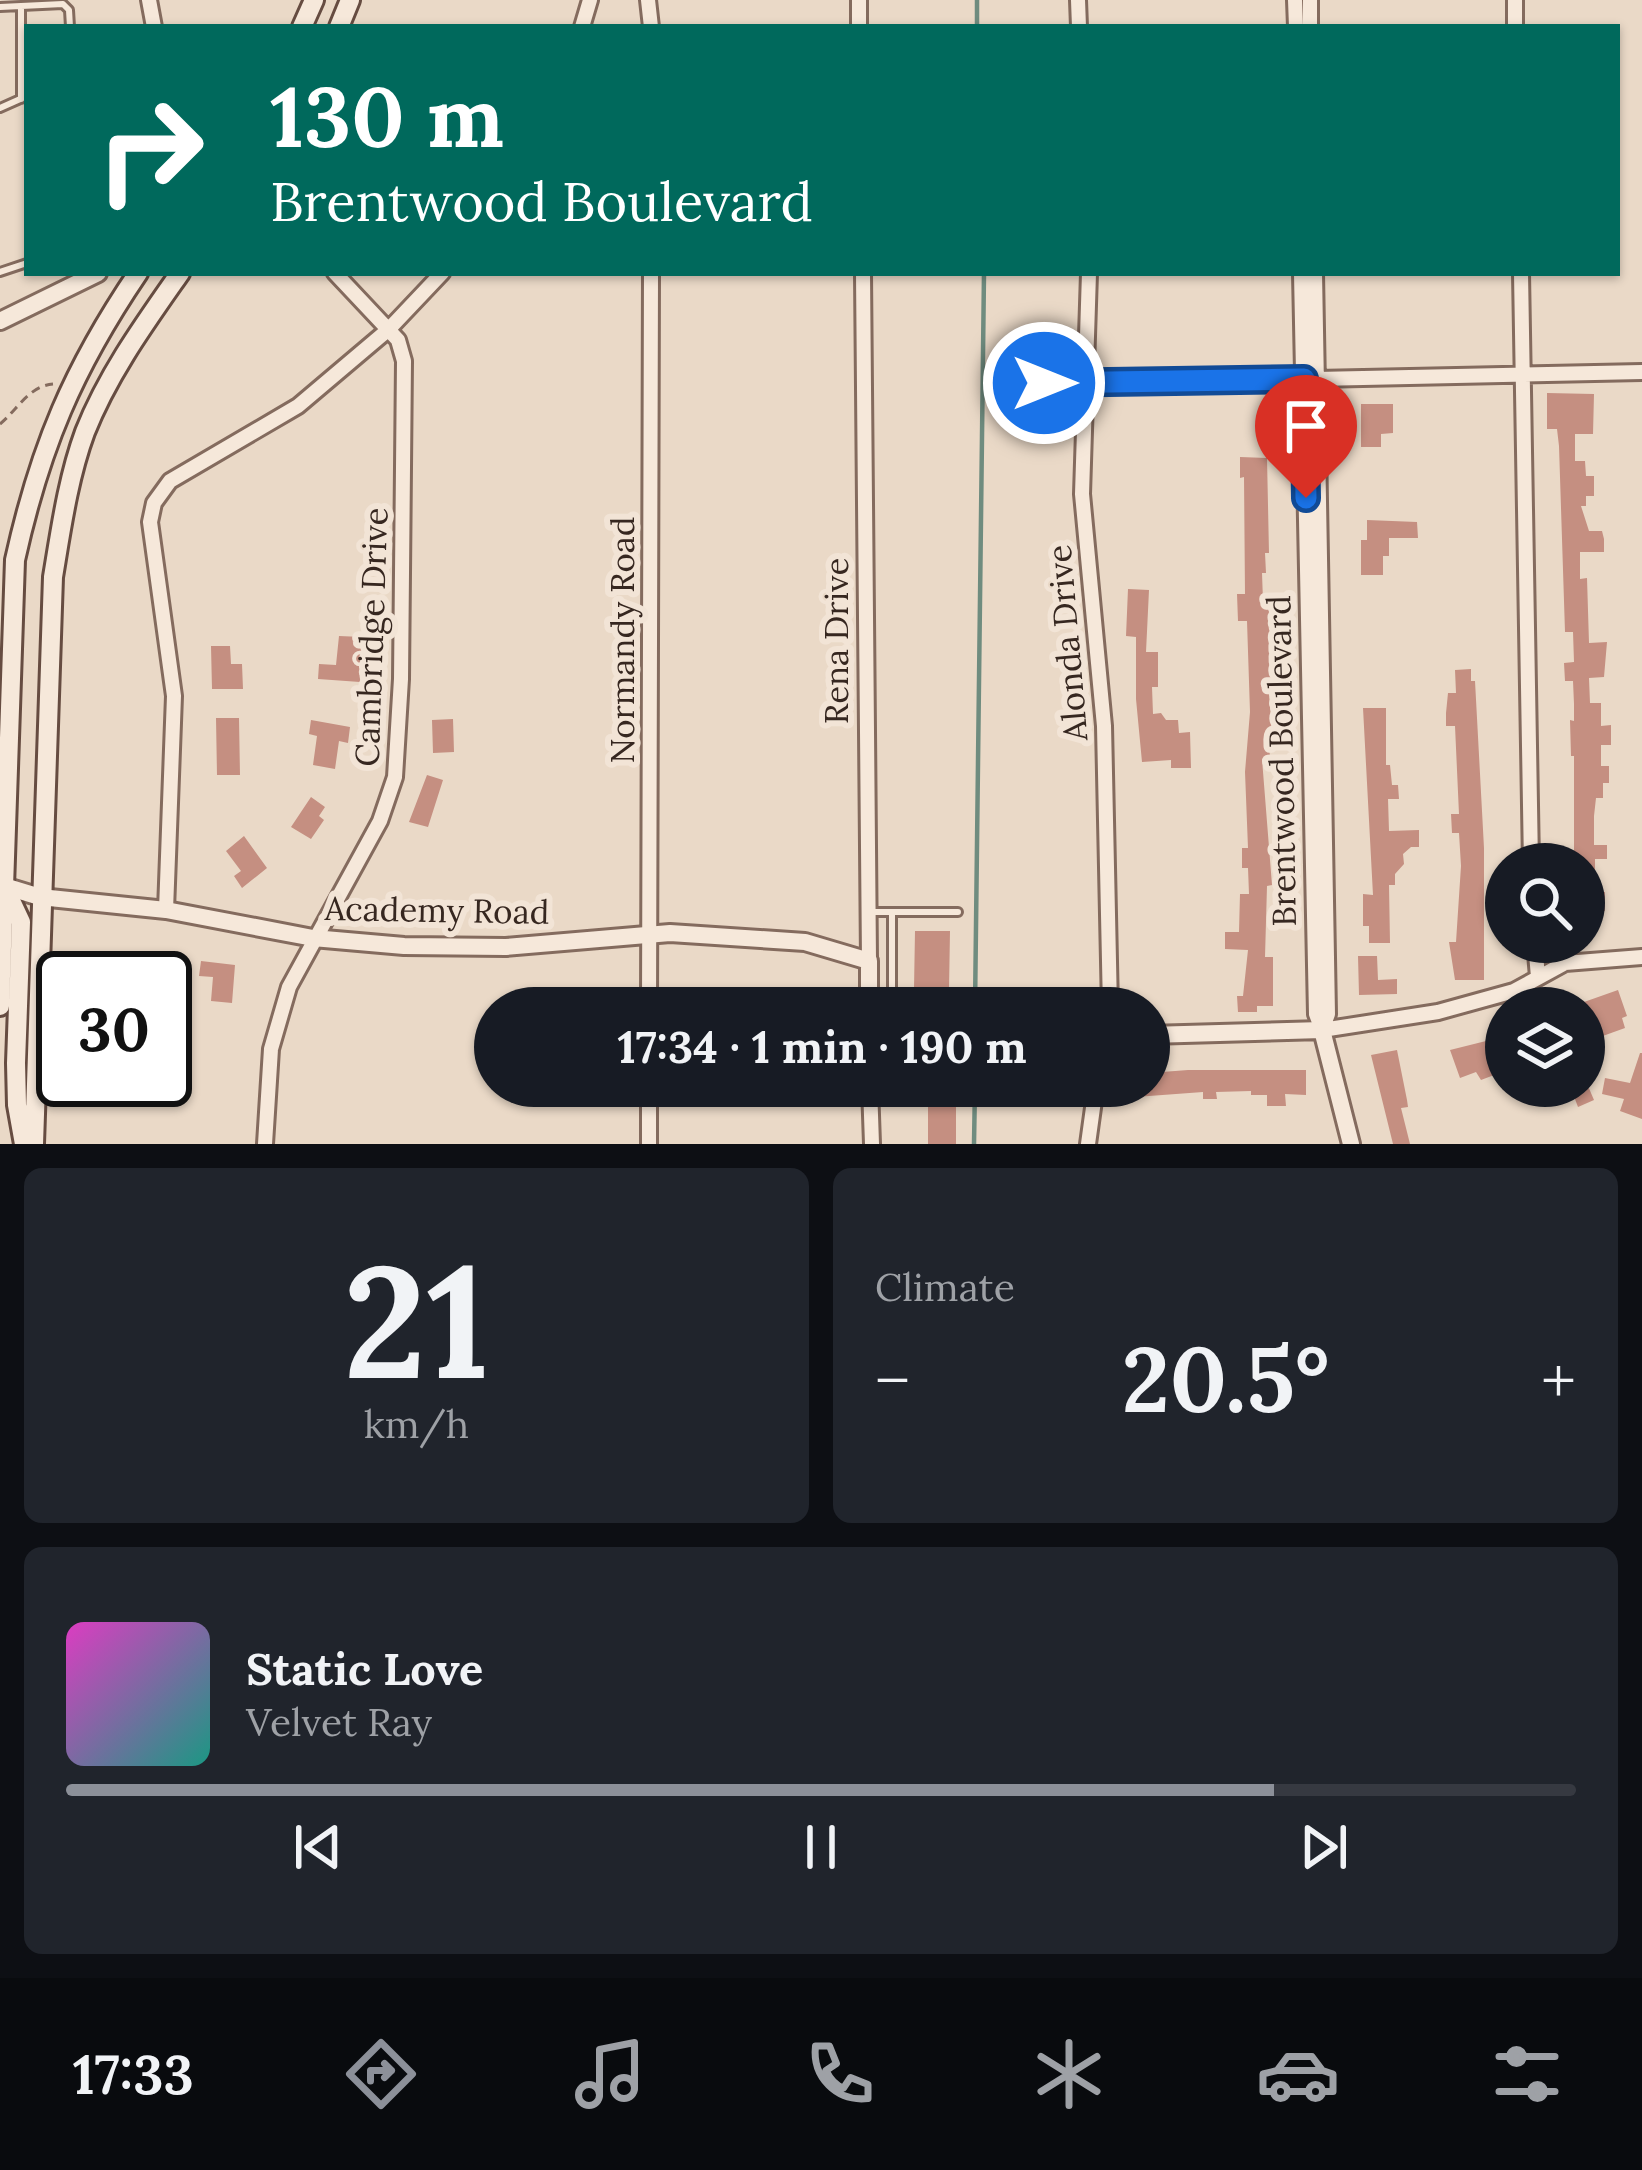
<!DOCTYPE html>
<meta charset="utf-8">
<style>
:root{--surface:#171b24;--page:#20242c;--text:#f1f3f6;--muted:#9ea1a6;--line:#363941;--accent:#8c9099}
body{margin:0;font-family:Lora,serif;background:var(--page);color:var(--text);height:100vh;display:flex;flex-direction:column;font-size:45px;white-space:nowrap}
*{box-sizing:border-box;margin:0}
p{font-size:39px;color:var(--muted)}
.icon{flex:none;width:66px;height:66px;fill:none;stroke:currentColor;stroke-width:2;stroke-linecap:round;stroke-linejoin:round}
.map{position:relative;height:1144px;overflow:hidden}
.side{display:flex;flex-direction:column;gap:24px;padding:24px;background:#0d0f14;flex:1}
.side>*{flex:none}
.guide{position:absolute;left:24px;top:24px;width:1596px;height:252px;border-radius:0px;box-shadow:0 3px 9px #0004;background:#00695c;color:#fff;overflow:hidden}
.fabs{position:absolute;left:1485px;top:843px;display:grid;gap:24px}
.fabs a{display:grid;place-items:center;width:120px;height:120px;border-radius:50%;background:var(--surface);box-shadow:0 3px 9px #0004;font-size:60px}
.speed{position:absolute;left:36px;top:951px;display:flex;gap:24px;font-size:60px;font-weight:700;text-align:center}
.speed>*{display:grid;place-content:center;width:156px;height:156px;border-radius:50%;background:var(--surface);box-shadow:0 3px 9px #0004;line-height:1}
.speed .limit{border:6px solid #111;border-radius:18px;background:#fff;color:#111}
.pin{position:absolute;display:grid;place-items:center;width:102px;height:102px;color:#fff;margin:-123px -51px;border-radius:50% 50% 50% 0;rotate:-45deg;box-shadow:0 0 12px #0007}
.pin .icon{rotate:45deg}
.me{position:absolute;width:132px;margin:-66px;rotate:90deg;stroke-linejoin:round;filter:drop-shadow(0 0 9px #0008)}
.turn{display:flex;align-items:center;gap:42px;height:252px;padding:0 48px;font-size:54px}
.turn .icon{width:156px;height:156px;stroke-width:2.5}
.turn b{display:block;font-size:84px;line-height:102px}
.big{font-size:90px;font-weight:700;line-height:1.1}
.side .card{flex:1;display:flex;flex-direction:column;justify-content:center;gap:18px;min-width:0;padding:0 42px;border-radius:18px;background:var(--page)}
.side .dial{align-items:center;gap:0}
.dial b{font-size:156px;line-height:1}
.song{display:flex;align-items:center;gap:36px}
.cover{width:144px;height:144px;border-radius:18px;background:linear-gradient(135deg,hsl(310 70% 55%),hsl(170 70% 35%))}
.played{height:12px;border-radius:6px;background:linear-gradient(90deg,var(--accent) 80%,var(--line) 80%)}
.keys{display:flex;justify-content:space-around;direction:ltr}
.heat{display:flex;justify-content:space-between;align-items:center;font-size:66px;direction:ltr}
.side .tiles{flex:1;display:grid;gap:24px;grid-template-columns:1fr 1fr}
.card:last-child{grid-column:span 2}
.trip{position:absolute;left:474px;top:987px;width:696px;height:120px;border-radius:60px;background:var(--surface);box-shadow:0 3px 9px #0004;font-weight:700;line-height:120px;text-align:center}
.tab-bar{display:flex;height:192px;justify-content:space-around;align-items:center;background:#090b0e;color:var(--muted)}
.tab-bar .icon{width:84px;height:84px}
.tab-bar .selected{color:var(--accent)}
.tab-bar b{font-size:54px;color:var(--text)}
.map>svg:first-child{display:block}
</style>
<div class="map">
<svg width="1642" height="1144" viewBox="0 0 1642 1144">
<rect width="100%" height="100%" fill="#ead9c7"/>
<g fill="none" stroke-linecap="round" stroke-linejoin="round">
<path stroke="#6f8c7f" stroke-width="4.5" d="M977 0V27
M975 1008 984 273
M974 1144 975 1086"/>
</g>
<path fill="#c58f81" d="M1547 393 1594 394 1593 434H1575V461H1585L1586 476H1594V496H1586V506H1581L1589 531H1602L1604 539V552H1580V579L1587 578 1589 643 1607 642 1604 677 1589 678 1590 703H1601V726L1611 725V745H1601V766H1609V783H1603V798H1596L1594 816V845H1607V859H1595V892H1605V911L1584 912V864H1574V756H1571L1570 720 1574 721V704L1573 681H1565L1564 663 1574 662 1573 632H1565L1559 446 1557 429H1547Z
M1361 404H1393V433L1381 434V447H1361Z
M1240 457 1267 458 1269 553H1265L1266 573H1262L1263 601H1270L1274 678H1270L1269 695 1273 742H1269L1270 759H1262L1272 885 1267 886 1265 957H1273V1006H1257V1012H1238L1237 996H1243L1248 950 1225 949V932H1239L1240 894H1249L1248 868H1242V848H1248L1245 772 1250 712 1247 621H1238L1237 594H1245L1244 477 1240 478Z
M1367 520 1417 522 1418 538H1389V556H1383V575H1361V540H1367Z
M1128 589 1149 590 1146 652H1158V687H1152L1153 714 1161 713 1166 720H1178L1179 733 1190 732 1191 768H1171V760L1142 762 1136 699V637L1126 636Z
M339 636 362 637 360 682 318 679 319 664 336 665Z
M211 646H230L231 664H242L243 689H212Z
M1471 669V681H1475L1484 848V980H1455L1449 942H1456L1461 866 1459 833H1452L1451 814H1459L1455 726H1446V713L1448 693H1456L1455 670Z
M1363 708H1386V765H1390L1392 785H1398L1399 799H1388L1389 831 1419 830V847H1411L1403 854 1404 864 1395 874V885H1389L1390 943H1369V926H1363V894L1373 895Z
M216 718H239L240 775H217Z
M453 719 454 752 433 753 432 720Z
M311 720 350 727 348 743 339 741 335 769 313 765 317 736 309 734Z
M427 775 443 780 428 827 409 822Z
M311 797 325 807 319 816 324 820 311 839 291 827Z
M244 836 267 868 242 888 234 876 241 871 226 851Z
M915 931H950L949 990 914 989Z
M1358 956H1377L1378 980 1397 979V994L1359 995Z
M201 961 235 965 232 1003 211 1001 213 977 199 976Z
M1618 990 1627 1016 1622 1018 1625 1028 1600 1037 1604 1048 1587 1055 1584 1002Z
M1498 1038 1506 1061 1499 1065 1502 1072 1481 1080 1476 1072 1460 1078 1450 1050Z
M1397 1050 1407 1100 1408 1107 1401 1108 1410 1144H1393L1371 1055Z
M1640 1053H1642V1119L1620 1111 1624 1099 1602 1094 1605 1078 1630 1083Z
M1188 1070H1306V1095L1285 1094 1286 1106H1267V1095H1251V1091L1216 1092 1217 1099H1203V1092L1122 1098V1086H1149V1073Z
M928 1086H949V1101H956V1144H928Z
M1570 1086H1588L1594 1100 1578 1107Z"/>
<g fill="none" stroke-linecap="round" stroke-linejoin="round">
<defs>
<path id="service" d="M0 7 63 4 69 10 70 27
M21 99V7
M0 108 27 96
M0 272 27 263
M871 912H958
M892 912V1000L946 1001"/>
<path id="minor" d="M149 0 154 27
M648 0 651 27
M859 0V27
M1078 0 1079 27
M1295 0 1296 27
M1310 0V27
M1515 0V27
M582 27 590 0
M863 273 869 961
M1089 273 1082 494 1104 726 1110 1008
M1301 273 1316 1014 1322 1030
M1315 273 1328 1014 1322 1030
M1521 273 1531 864
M1004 382 1084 384 1642 372
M166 910 174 696 150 522 154 503 170 481 298 406 389 329 442 273
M1535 942 1538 977
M649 1008 651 273
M1322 1030 1438 1012 1514 991 1565 963 1642 957
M870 1086 872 1144
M265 1144 271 1049 289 987 380 821 395 777 401 679 404 361 398 340 335 273
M649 1144V1086
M1088 1144 1096 1086"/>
<path id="tertiary" d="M0 321 98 273
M4 886 40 897 166 910 313 938 404 946 506 947 670 933 805 942 869 961V1008
M1149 1035 1322 1030 1351 1144"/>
<path id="secondary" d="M302 27 314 0
M339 27 350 0
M6 890 21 922 16 1063 17 1105 24 1144
M0 1006 15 560C40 447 73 369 138 273
M34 1144 53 577C61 529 68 478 85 432 108 374 145 323 180 273"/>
</defs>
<use href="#service" stroke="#846b5e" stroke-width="12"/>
<use href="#minor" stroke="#846b5e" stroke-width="20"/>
<use href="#tertiary" stroke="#846b5e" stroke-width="22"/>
<use href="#secondary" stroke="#664c41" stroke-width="24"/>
<path stroke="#846b5e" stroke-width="3" stroke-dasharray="9 6" stroke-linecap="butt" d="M0 424C18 409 29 386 53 384"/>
<use href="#service" stroke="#f6e8da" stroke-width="6"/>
<use href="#minor" stroke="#f6e8da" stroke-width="14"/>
<use href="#tertiary" stroke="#f6e8da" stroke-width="16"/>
<use href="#secondary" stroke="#f6e8da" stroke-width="18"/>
</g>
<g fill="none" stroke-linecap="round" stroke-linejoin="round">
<defs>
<path id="route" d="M1044 383 1304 379 1306 498"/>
</defs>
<use href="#route" stroke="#114b97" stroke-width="30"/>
<use href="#route" stroke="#1a73e8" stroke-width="21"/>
</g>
<g text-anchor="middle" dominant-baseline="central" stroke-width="12" stroke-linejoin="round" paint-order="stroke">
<g font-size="33" fill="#362720" stroke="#f2e4d6">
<text transform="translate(371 637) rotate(-88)">Cambridge Drive</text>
<text transform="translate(622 640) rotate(-90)">Normandy Road</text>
<text transform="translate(836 641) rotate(-90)">Rena Drive</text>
<text transform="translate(1067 643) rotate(-95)">Alonda Drive</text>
<text transform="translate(1281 761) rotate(-91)">Brentwood Boulevard</text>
<text transform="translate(437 910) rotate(1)">Academy Road</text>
</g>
</g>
</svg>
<div class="fabs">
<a><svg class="icon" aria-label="search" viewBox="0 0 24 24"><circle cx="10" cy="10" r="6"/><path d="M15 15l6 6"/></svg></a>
<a><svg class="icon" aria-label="layers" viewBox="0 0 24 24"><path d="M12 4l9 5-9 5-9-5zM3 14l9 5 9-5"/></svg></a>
</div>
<div class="speed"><div class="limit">30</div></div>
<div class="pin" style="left:1306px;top:498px;background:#d93025"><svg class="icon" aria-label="arrive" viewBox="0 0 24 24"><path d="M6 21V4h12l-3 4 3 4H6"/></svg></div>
<svg class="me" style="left:1044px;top:383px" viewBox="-20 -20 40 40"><circle r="17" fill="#1a73e8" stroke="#fff" stroke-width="3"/><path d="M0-11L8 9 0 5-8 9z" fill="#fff"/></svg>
<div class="trip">17:34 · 1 min · 190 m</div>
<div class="guide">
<div class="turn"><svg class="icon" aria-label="right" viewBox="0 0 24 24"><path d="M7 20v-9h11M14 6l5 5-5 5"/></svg><div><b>130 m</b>Brentwood Boulevard</div></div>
</div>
</div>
<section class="side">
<div class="tiles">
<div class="card dial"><b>21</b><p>km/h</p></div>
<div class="card"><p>Climate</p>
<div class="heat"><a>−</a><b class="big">20.5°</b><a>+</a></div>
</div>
<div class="card">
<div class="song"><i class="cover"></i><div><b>Static Love</b><p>Velvet Ray</p></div></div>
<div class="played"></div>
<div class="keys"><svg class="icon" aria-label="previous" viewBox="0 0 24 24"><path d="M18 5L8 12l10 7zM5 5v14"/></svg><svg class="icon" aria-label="pause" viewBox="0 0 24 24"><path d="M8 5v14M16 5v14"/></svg><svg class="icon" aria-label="next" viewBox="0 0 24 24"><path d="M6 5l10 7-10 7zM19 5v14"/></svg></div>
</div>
</div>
</section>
<nav class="tab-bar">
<b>17:33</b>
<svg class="icon selected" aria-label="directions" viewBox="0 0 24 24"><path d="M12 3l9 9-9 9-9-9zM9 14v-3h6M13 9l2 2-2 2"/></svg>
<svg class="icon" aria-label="music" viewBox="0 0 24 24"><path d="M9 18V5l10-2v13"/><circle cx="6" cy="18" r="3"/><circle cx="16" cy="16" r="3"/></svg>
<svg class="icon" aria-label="phone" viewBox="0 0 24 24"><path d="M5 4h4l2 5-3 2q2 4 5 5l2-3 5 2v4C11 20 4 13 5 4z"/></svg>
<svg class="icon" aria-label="climate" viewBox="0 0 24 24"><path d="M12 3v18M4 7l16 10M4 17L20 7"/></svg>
<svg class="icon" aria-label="car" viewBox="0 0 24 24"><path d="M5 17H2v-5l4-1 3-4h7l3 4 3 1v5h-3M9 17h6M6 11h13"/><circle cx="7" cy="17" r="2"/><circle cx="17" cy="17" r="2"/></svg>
<svg class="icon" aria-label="filters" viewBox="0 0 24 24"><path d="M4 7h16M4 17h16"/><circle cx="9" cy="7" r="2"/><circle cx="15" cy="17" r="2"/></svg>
</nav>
